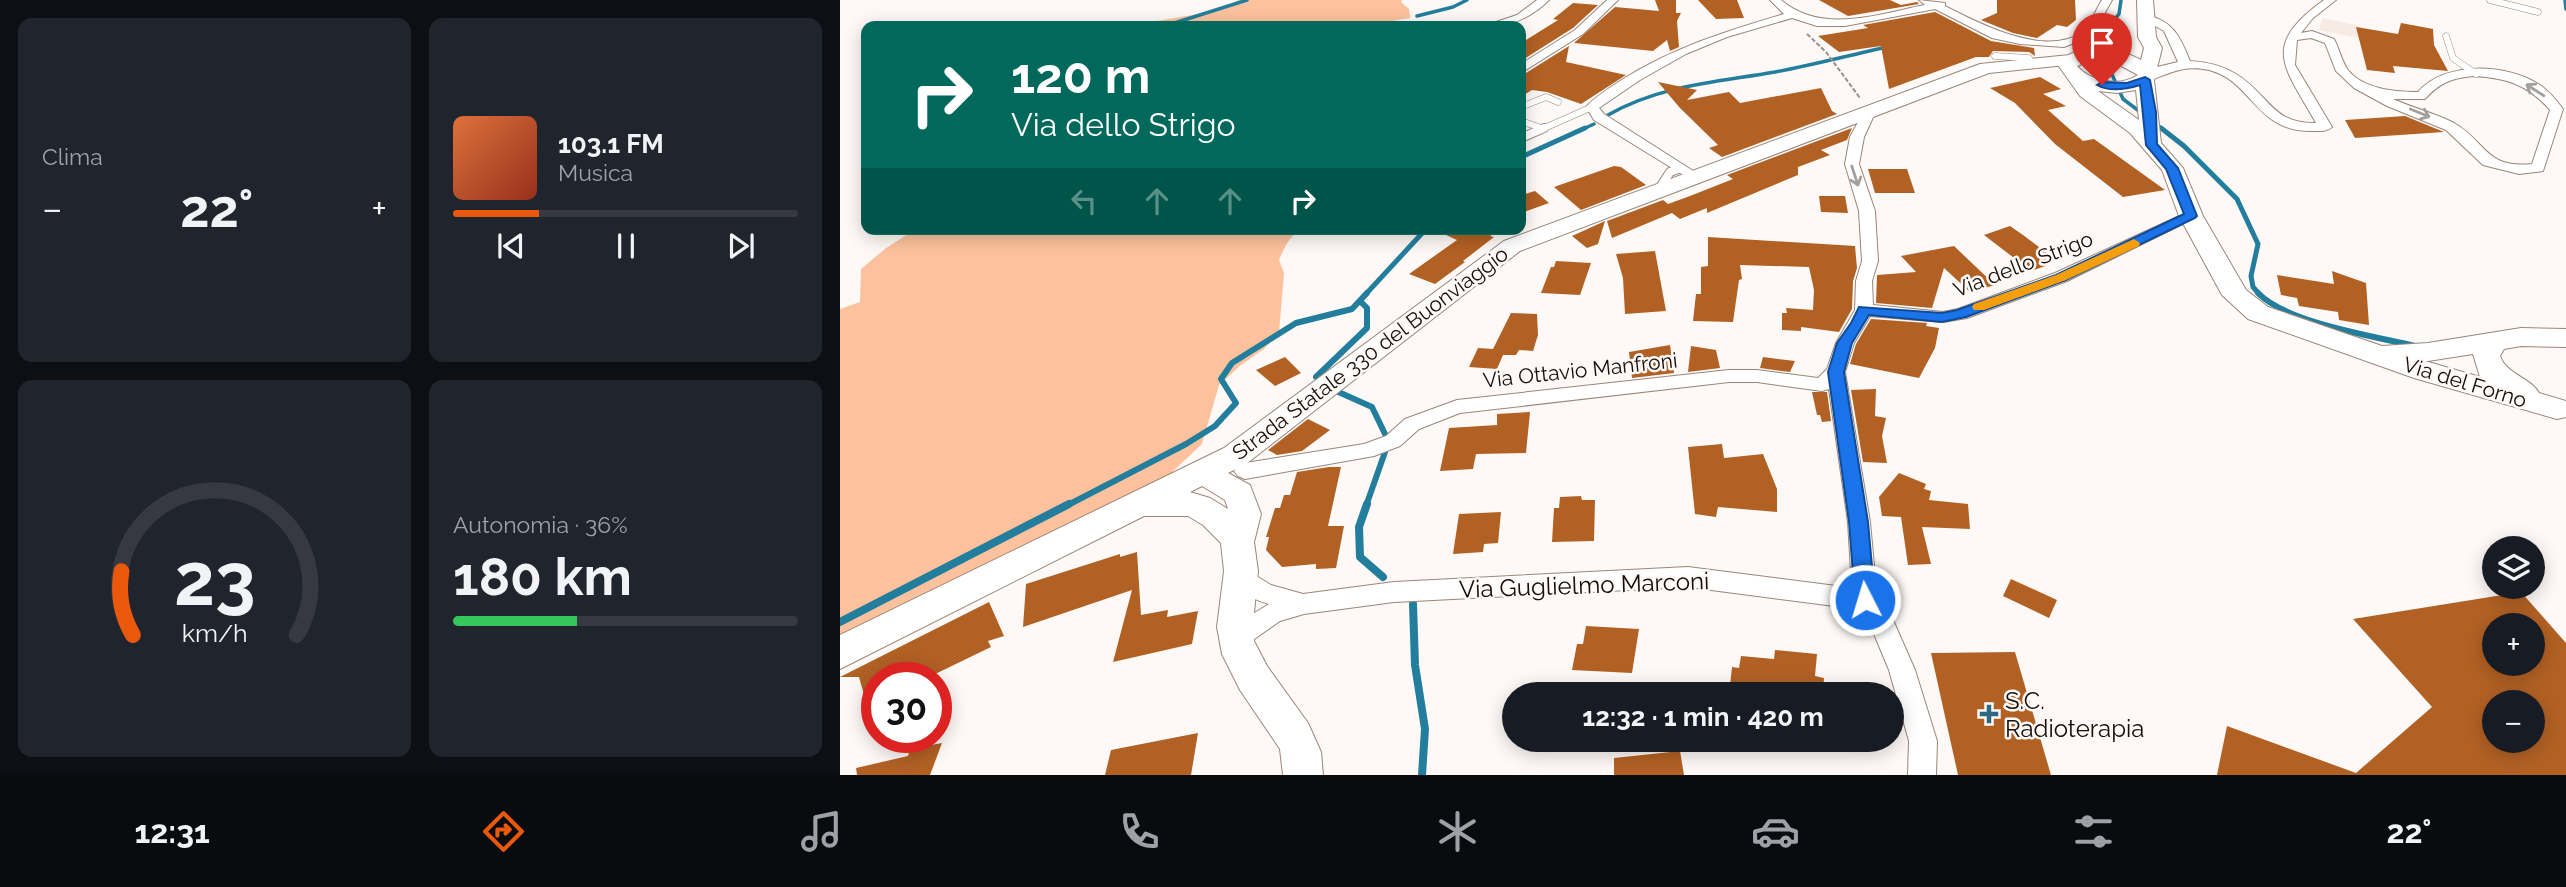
<!DOCTYPE html>
<html lang="it">
<meta charset="utf-8">
<style>
:root{--surface:#171b24;--page:#20242c;--text:#f1f3f6;--muted:#9ea1a6;--line:#363941;--accent:#ea580c}
body{margin:0;font-family:Raleway,sans-serif;background:var(--page);color:var(--text);height:100vh;display:flex;flex-direction:column;font-size:26px;white-space:nowrap}
*{box-sizing:border-box;margin:0}
p{font-size:23px;color:var(--muted)}
.icon{flex:none;width:38px;height:38px;fill:none;stroke:currentColor;stroke-width:2;stroke-linecap:round;stroke-linejoin:round}
.map{position:relative;flex:1;overflow:hidden}
.drawer{display:flex;flex-direction:column;gap:18px;padding:18px;background:#0d0f14;width:840px}
.drawer>*{flex:none}
.guide{position:absolute;left:21px;top:21px;width:665px;height:214px;border-radius:14px;box-shadow:0 4px 18px #0003;background:#00695c;color:#fff;overflow:hidden}
.fabs{position:absolute;left:1642px;top:536px;display:grid;gap:14px}
.fabs a{display:grid;place-items:center;width:63px;height:63px;border-radius:50%;background:var(--surface);box-shadow:0 4px 18px #0003;font-size:35px}
.speed{position:absolute;left:21px;top:662px;display:flex;gap:14px;font-size:35px;font-weight:700;text-align:center}
.speed>*{display:grid;place-content:center;width:91px;height:91px;border-radius:50%;background:var(--surface);box-shadow:0 4px 18px #0003;line-height:1}
.speed .limit{border:10px solid #d22;background:#fff;color:#111}
.pin{position:absolute;display:grid;place-items:center;width:60px;height:60px;color:#fff;margin:-72px -30px;border-radius:50% 50% 50% 0;rotate:-45deg;box-shadow:0 0 7px #0007}
.pin .icon{rotate:45deg}
.me{position:absolute;width:77px;margin:-38px;rotate:355deg;stroke-linejoin:round;filter:drop-shadow(0 0 5px #0008)}
.turn{display:flex;align-items:center;gap:24px;height:147px;padding:0 35px;font-size:32px}
.turn .icon{width:91px;height:91px;stroke-width:2.5}
.turn b{display:block;font-size:49px;line-height:60px}
.lanes{display:flex;align-items:center;height:66px;padding:0 35px;background:#0003;justify-content:center;gap:35px;direction:ltr}
.lanes .off{opacity:.35}
.big{font-size:52px;font-weight:700;line-height:1.1}
.drawer .card{flex:1;display:flex;flex-direction:column;justify-content:center;gap:10px;min-width:0;padding:0 24px;border-radius:14px;background:var(--page)}
.drawer .dial{align-items:center;gap:0}
.dial svg{height:182px;overflow:visible;fill:none;stroke:var(--line);stroke-width:7;stroke-linecap:round;text-anchor:middle}
.dial text{fill:var(--text);stroke:none}
.song{display:flex;align-items:center;gap:21px}
.cover{width:84px;height:84px;border-radius:10px;background:linear-gradient(135deg,hsl(20 70% 55%),hsl(10 70% 35%))}
.played{height:7px;border-radius:4px;background:linear-gradient(90deg,var(--accent) 25%,var(--line) 25%)}
.keys{display:flex;justify-content:space-around;direction:ltr}
.heat{display:flex;justify-content:space-between;align-items:center;font-size:38px;direction:ltr}
.charge{height:10px;border-radius:5px;background:linear-gradient(90deg,#34c759 36%,var(--line) 0)}
.drawer .tiles{flex:1;display:grid;gap:18px;grid-template-columns:repeat(2,1fr)}
.trip{position:absolute;left:662px;top:682px;width:402px;height:70px;border-radius:35px;background:var(--surface);box-shadow:0 4px 18px #0003;font-weight:700;line-height:70px;text-align:center}
.dock{display:flex;height:112px;justify-content:space-around;align-items:center;background:#090b0e;color:var(--muted)}
.dock .icon{width:49px;height:49px}
.dock .selected{color:var(--accent)}
.dock b{font-size:32px;color:var(--text)}
main{display:flex;flex:1;min-height:0}
.map>svg:first-child{display:block}
</style>
<main>
<section class="drawer">
<div class="tiles">
<div class="card"><p>Clima</p>
<div class="heat"><a>−</a><b class="big">22°</b><a>+</a></div>
</div>
<div class="card">
<div class="song"><i class="cover"></i><div><b>103.1 FM</b><p>Musica</p></div></div>
<div class="played"></div>
<div class="keys"><svg class="icon" aria-label="previous" viewBox="0 0 24 24"><path d="M18 5L8 12l10 7zM5 5v14"/></svg><svg class="icon" aria-label="pause" viewBox="0 0 24 24"><path d="M8 5v14M16 5v14"/></svg><svg class="icon" aria-label="next" viewBox="0 0 24 24"><path d="M6 5l10 7-10 7zM19 5v14"/></svg></div>
</div>
<div class="card dial"><svg viewBox="0 0 100 80">
<path d="M14 69A42 42 0 1 1 86 69"/>
<path d="M14 69A42 42 0 0 1 9 41" stroke="#ea580c"/>
<text x="50" y="56" font-size="32" font-weight="700">23</text>
<text x="50" y="72" font-size="11">km/h</text>
</svg></div>
<div class="card"><p>Autonomia · 36%</p><b class="big">180 km</b><div class="charge"></div></div>
</div>
</section>
<div class="map">
<svg width="1726" height="775" viewBox="0 0 1726 775">
<rect width="100%" height="100%" fill="#fef9f6"/>
<path fill="#f8ebe5" d="M1483 18 1511 24 1528 29 1524 39 1478 30Z"/>
<path fill="#fdc29d" d="M399 0H562L561 2 569 9 570 18 522 26H287L376 11Z
M76 229H462C450 235 444 248 439 260L444 273 439 333 424 349 401 365 379 385 362 444 329 475 0 635V309L20 302 21 269 46 248Z"/>
<g fill="none" stroke-linecap="round" stroke-linejoin="round">
<path stroke="#237e9d" stroke-width="3.5" d="M1281 0 1279 14 1257 41 1283 99 1303 114
M1725 0 1726 9
M577 16 613 7 627 0
M325 26 407 0
M768 115C820 85 878 82 935 72 973 65 1010 55 1047 47
M1315 123 1323 130
M741 130 754 124"/>
<path stroke="#237e9d" stroke-width="5" d="M1321 128 1344 146 1397 199 1418 244 1411 276 1413 287 1420 295
M681 157 745 128
M525 295 586 229"/>
<path stroke="#237e9d" stroke-width="6" d="M1418 293C1447 323 1534 336 1575 346
M476 377 527 328V308L520 301
M494 390 532 407 545 434
M226 506 346 444 375 426 396 403 381 379 392 363 456 323 512 309 527 293
M526 506 545 452"/>
<path stroke="#237e9d" stroke-width="8" d="M527 504 519 527 520 557 543 577
M573 604 575 665 585 729 582 775
M0 622 229 504"/>
</g>
<path fill="#b26124" fill-rule="evenodd" d="M815 0H836V13H841L837 21 839 47 830 51 827 40 813 51 734 43 775 7 819 11Z
M858 0H897L904 18 876 19Z
M979 0H1050L1061 5 1077 2 1079 4 1008 16Z
M1157 0H1235L1236 20 1227 27 1217 25 1197 38 1173 33 1141 20 1157 13Z
M733 3 758 5 733 28 681 61V43L718 20 713 19Z
M1095 12 1151 41 1194 48 1195 56 1189 52 1153 51 1149 57H1136L1049 89 1041 46 999 52 978 36 1028 28 1023 25Z
M1561 23 1593 29 1594 45 1608 71 1553 66 1555 73 1527 70 1516 27 1558 34Z
M729 46 726 62 786 75 741 104 707 92 692 90 681 97V76Z
M1200 77 1221 89 1203 94 1226 106 1208 110 1243 141 1254 139 1325 190 1283 197 1215 144 1175 103 1150 88Z
M818 82 857 90 847 100 889 92 900 103 981 88 992 111 997 114 882 157 869 148 878 145 840 108Z
M1565 116 1604 132 1515 138 1505 120Z
M1012 128 1007 140 981 150 990 155 958 167V175L867 213V208L840 219 832 213 772 238 767 221 823 200 828 204 850 196 893 179 887 175Z
M774 166 781 167 806 185 741 210 714 187Z
M1028 169H1067L1075 193H1035Z
M695 191 709 203 681 213V195Z
M979 196H1005L1008 213 981 212Z
M765 221 758 244 747 248 732 236Z
M1170 226 1183 235 1215 259 1205 262 1208 265 1191 271 1144 235Z
M593 229H660L650 236 654 237 623 261 625 262 595 284 569 274 617 240Z
M868 237 1015 246 1017 268 1013 281 1012 309 999 332 961 327V331L942 330V313H947L946 308 973 310 974 290 969 267 900 265 902 279 899 280 893 322 853 321 856 294H861V267L868 266Z
M1114 246 1155 285 1130 292 1104 268 1092 308 1036 303 1037 275 1076 272 1061 256Z
M815 251 826 311 785 314 783 278 776 254Z
M716 261 751 263 740 295 701 293 711 267H714Z
M1492 271 1526 283 1529 325 1499 320 1498 312 1459 306 1457 298 1441 295 1437 275 1494 284Z
M671 313 697 314 698 335 693 351 679 350 676 355H663L657 369 629 367 638 348 653 349Z
M1031 319 1087 323 1086 326 1099 328 1095 348 1079 378 1010 364 1016 344Z
M830 345 834 373 792 378 789 352Z
M851 346 876 350 880 368 848 372Z
M445 357 461 373 435 386 416 370Z
M923 357 955 361 950 372 920 368Z
M1036 389 1035 416 1046 418 1042 436 1047 463 1023 462 1011 390Z
M972 392H987L991 421 982 422 980 415H977Z
M690 412 686 453 636 454 633 469 600 471 609 428 657 425V414Z
M468 419 490 430 462 451 437 455 428 450Z
M882 444 884 458 923 454 937 489V512L878 507 876 517 855 514 848 447Z
M489 467H501L488 526H504L496 568 476 569V564L442 567 426 550 429 537H426L435 508H440L444 495H450L457 472Z
M1059 473 1086 484 1084 489 1091 491 1089 500 1128 504 1130 529 1082 527 1091 564 1068 565 1061 517 1042 516 1039 497Z
M741 496 742 500H755L754 541 712 542 714 508H719L720 497Z
M661 512 658 543 644 544 643 552 613 554 619 514Z
M297 552 301 615 328 610 327 617 358 611 352 644 273 662 292 590 183 627 186 584 280 554V557Z
M1171 579 1217 600 1209 618 1163 596Z
M1681 592 1726 643V775H1377L1387 726 1516 773 1592 707 1513 619ZM1654 625H1692V663H1654ZM1654 702H1692V740H1654Z
M149 602 164 636 148 641 151 647 89 677H37V722L32 723 19 677H0Z
M746 626 799 629 792 673 732 670 737 644H743Z
M935 650 977 654 975 676 984 678 983 695H889L892 667 899 668 901 656 934 659Z
M1175 652 1211 775H1118L1091 653Z
M358 733 351 775H265L271 750Z
M102 743 90 775H17L16 768 68 756 70 749Z
M840 751 844 775H774V758Z"/>
<g fill="none" stroke-linecap="round" stroke-linejoin="round">
<defs>
<path id="lane-far1" d="M1650 0 1698 12
M1606 36 1613 58 1636 74
M1155 56 1189 58 1192 64
M681 107 706 97 718 102
M681 121 701 128
M700 130 752 107"/>
<path id="lane" d="M681 138 704 128
M819 189 830 172 838 169"/>
<path id="street" d="M697 0H709C691 18 670 27 644 26L677 15Z
M767 0H778L743 34 681 73V64L735 30Z
M930 0H941C982 35 1038 14 1085 5L1079 0 1105 3V6C1140 24 1204 57 1241 33 1250 27 1256 9 1262 0H1272L1252 36 1224 47 1180 44 1152 38 1095 9 1005 26H977L952 18 887 37 846 54 800 80 759 108 764 114 858 174 860 177 858 180 853 181 754 120 746 107C755 97 768 89 780 81 832 48 886 31 944 14Z
M1484 0H1496L1473 18 1461 33 1472 31 1494 39C1499 48 1502 62 1508 70 1523 89 1555 92 1578 92 1605 61 1666 63 1700 85 1709 91 1717 101 1723 109L1703 171 1679 174 1643 165 1606 130 1547 106 1514 88 1496 71 1485 43 1471 38 1457 40 1455 65 1492 127C1486 132 1480 131 1472 131 1415 132 1413 81 1369 70 1343 64 1330 74 1307 81L1301 77 1313 68 1338 62 1324 31 1301 18 1306 15C1333 21 1340 36 1350 61 1367 62 1381 65 1396 74 1429 94 1431 124 1476 123 1444 66 1420 46 1484 0ZM1633 76C1667 78 1687 84 1710 110L1692 164C1645 169 1646 141 1614 123 1595 113 1573 108 1553 99H1585C1599 83 1612 78 1633 76Z
M1030 107 1036 111 1024 137 1019 164 1035 211 1038 261 1032 281 1033 305 1103 312 1118 309 1215 273 1346 213 1351 211 1359 216 1227 281 1127 318 1103 322 1030 316 1014 343 1005 372 1030 522 1037 598 1053 620 1075 670 1097 741 1096 775H1068L1069 741 1049 670 1034 634 1018 609 848 587 554 602 464 614 440 621 403 647 394 650 385 647 382 639 385 631 429 604C414 600 395 590 388 576L392 569 400 566 431 585 463 594 554 582 848 567 1012 588 1008 522 989 389 982 391 917 382H889L620 413 579 429 560 446 534 456 405 479 398 476 394 471 398 466 405 463 524 444 546 436 565 419 617 400 889 370H917L978 378 987 369 996 343 1015 310 1016 281 1022 261 1019 211 1005 164 1010 137 1024 111Z"/>
<path id="secondary" d="M1230 55 1239 60 1236 64 1149 73 680 251 406 464 388 473 410 485 421 514 414 542 418 571 414 613V641L427 666 468 723 481 752 483 775H443L440 749 400 690 382 654 377 627 384 571 381 543 363 525 348 516H304L0 669V635L384 448 664 241 1140 64ZM362 486 385 500 388 509 370 498 350 492Z"/>
<path id="primary" d="M1297 0H1313L1316 37 1322 48 1314 80 1321 143 1343 168 1363 216 1406 290 1428 307 1542 346 1588 343 1681 328 1726 329V347L1681 346 1664 349 1660 356C1667 375 1690 377 1699 393L1726 401V417L1717 419 1574 378 1408 319 1382 295 1339 216 1322 170 1290 133 1240 96 1218 65C1236 40 1277 47 1301 60L1304 48 1298 37ZM1255 59 1274 62 1298 75C1280 87 1251 82 1237 66ZM1296 90 1299 120 1258 91 1277 93ZM1633 354 1640 377 1585 361H1588Z"/>
</defs>
<use href="#lane-far1" stroke="#9a8679" stroke-width="7"/>
<use href="#lane" stroke="#9a8679" stroke-width="10"/>
<use href="#street" stroke="#9a8679" stroke-width="2"/>
<use href="#secondary" stroke="#9a8679" stroke-width="2"/>
<use href="#primary" stroke="#9a8679" stroke-width="2"/>
<path stroke="#97918d" stroke-width="2" stroke-dasharray="4.5 2" stroke-linecap="butt" d="M967 34 986 52 1020 98"/>
<use href="#lane-far1" stroke="#fff" stroke-width="6"/>
<use href="#lane" stroke="#fff" stroke-width="8"/>
<use href="#street" fill="#fff" fill-rule="evenodd"/>
<use href="#secondary" fill="#fff" fill-rule="evenodd"/>
<use href="#primary" fill="#fff" fill-rule="evenodd"/>
</g>
<defs><path id="oneway-shaft" d="M-6 0H5M1.5-3L5.5 0L1.5 3" fill="none" stroke-width="1.6" stroke-linecap="round" stroke-linejoin="round" transform="scale(1.75)"/></defs>
<g stroke="#a29f9d">
<use href="#oneway-shaft" transform="translate(1695 90) rotate(-147)"/>
<use href="#oneway-shaft" transform="translate(1580 113) rotate(22)"/>
<use href="#oneway-shaft" transform="translate(1015 176) rotate(72)"/>
</g>
<path fill="#1a73e8" stroke="#114b97" stroke-width="2" d="M1305 77 1310 80 1316 112 1317 144 1338 168 1357 216 1355 218 1226 280 1126 317 1102 322 1029 315 1012 343 1004 372 1028 522 1035 600 1032 605 1025 608 1018 605 1015 600 1009 522 988 372 997 343 1011 323 1019 307 1102 313 1117 310 1216 275 1344 214 1326 169 1306 145 1300 85C1287 89 1269 92 1257 85L1262 82 1287 83Z"/>
<path fill="#f59e0b" d="M1294 239 1300 243 1299 246 1226 280 1144 310H1134L1132 307 1134 304 1216 275Z"/>
<path fill="#2d6980" stroke="#fef9f6" stroke-width="2.5" d="M1145.5 703.5h7v7h7v7h-7v7h-7v-7h-7v-7h7z"/>
<g text-anchor="middle" dominant-baseline="central" stroke-width="5" stroke-linejoin="round" paint-order="stroke">
<g font-size="21" fill="#160e0a" stroke="#fef9f6">
<text transform="translate(1183 264) rotate(-21)">Via dello Strigo</text>
<text transform="translate(530 353) rotate(-37)">Strada Statale 330 del Buonviaggio</text>
<text transform="translate(740 370) rotate(-6)">Via Ottavio Manfroni</text>
<text transform="translate(1625 382) rotate(17)">Via del Forno</text>
</g>
<g font-size="24" fill="#160e0a" stroke="#fef9f6">
<text transform="translate(744 585) rotate(-2)">Via Guglielmo Marconi</text>
</g>
<g font-size="24" fill="#160e0a" stroke="#fef9f6" text-anchor="start">
<text x="1165" y="700">S.C.<tspan x="1165" dy="28">Radioterapia</tspan></text>
</g>
</g>
</svg>
<div class="fabs">
<a><svg class="icon" aria-label="layers" viewBox="0 0 24 24"><path d="M12 4l9 5-9 5-9-5zM3 14l9 5 9-5"/></svg></a>
<a>+</a>
<a>−</a>
</div>
<div class="speed"><div class="limit">30</div></div>
<div class="pin" style="left:1262px;top:85px;background:#d93025"><svg class="icon" aria-label="arrive" viewBox="0 0 24 24"><path d="M6 21V4h12l-3 4 3 4H6"/></svg></div>
<svg class="me" style="left:1025px;top:600px" viewBox="-20 -20 40 40"><circle r="17" fill="#1a73e8" stroke="#fff" stroke-width="3"/><path d="M0-11L8 9 0 5-8 9z" fill="#fff"/></svg>
<div class="trip">12:32 · 1 min · 420 m</div>
<div class="guide">
<div class="turn"><svg class="icon" aria-label="right" viewBox="0 0 24 24"><path d="M7 20v-9h11M14 6l5 5-5 5"/></svg><div><b>120 m</b>Via dello Strigo</div></div>
<div class="lanes"><svg class="icon off" aria-label="left" viewBox="0 0 24 24"><path d="M17 20v-9H6M10 6l-5 5 5 5"/></svg><svg class="icon off" aria-label="ahead" viewBox="0 0 24 24"><path d="M12 20V5M6 11l6-6 6 6"/></svg><svg class="icon off" aria-label="ahead" viewBox="0 0 24 24"><path d="M12 20V5M6 11l6-6 6 6"/></svg><svg class="icon" aria-label="right" viewBox="0 0 24 24"><path d="M7 20v-9h11M14 6l5 5-5 5"/></svg></div>
</div>
</div>
</main>
<nav class="dock">
<b>12:31</b>
<svg class="icon selected" aria-label="directions" viewBox="0 0 24 24"><path d="M12 3l9 9-9 9-9-9zM9 14v-3h6M13 9l2 2-2 2"/></svg>
<svg class="icon" aria-label="music" viewBox="0 0 24 24"><path d="M9 18V5l10-2v13"/><circle cx="6" cy="18" r="3"/><circle cx="16" cy="16" r="3"/></svg>
<svg class="icon" aria-label="phone" viewBox="0 0 24 24"><path d="M5 4h4l2 5-3 2q2 4 5 5l2-3 5 2v4C11 20 4 13 5 4z"/></svg>
<svg class="icon" aria-label="climate" viewBox="0 0 24 24"><path d="M12 3v18M4 7l16 10M4 17L20 7"/></svg>
<svg class="icon" aria-label="car" viewBox="0 0 24 24"><path d="M5 17H2v-5l4-1 3-4h7l3 4 3 1v5h-3M9 17h6M6 11h13"/><circle cx="7" cy="17" r="2"/><circle cx="17" cy="17" r="2"/></svg>
<svg class="icon" aria-label="filters" viewBox="0 0 24 24"><path d="M4 7h16M4 17h16"/><circle cx="9" cy="7" r="2"/><circle cx="15" cy="17" r="2"/></svg>
<b>22°</b>
</nav>
